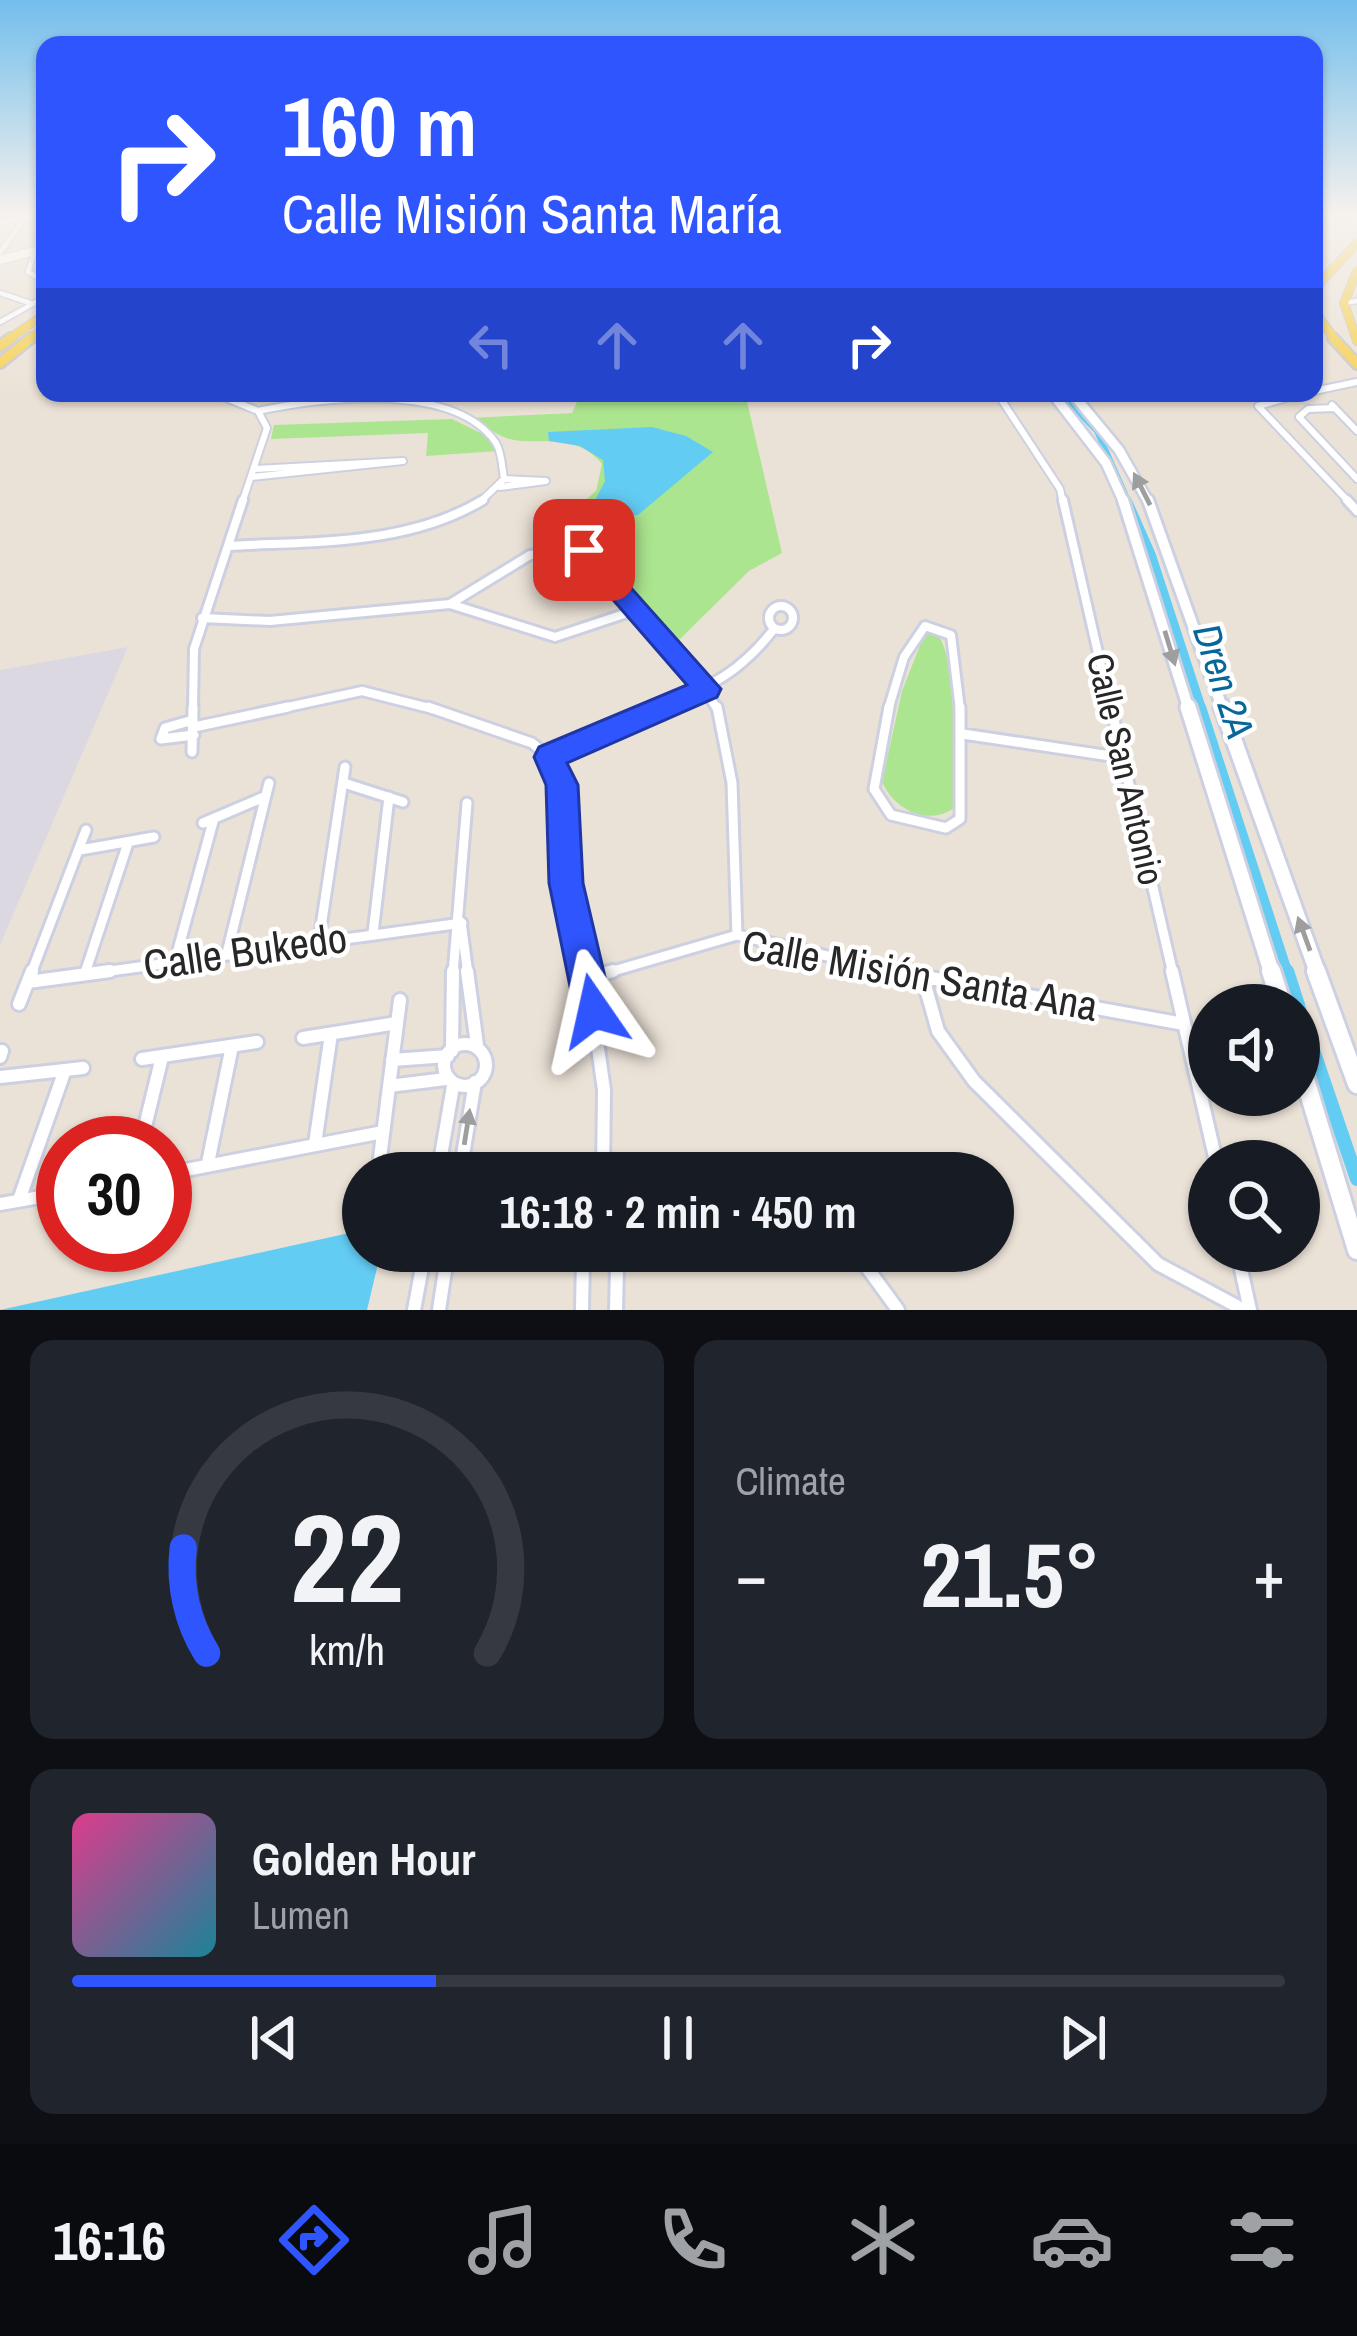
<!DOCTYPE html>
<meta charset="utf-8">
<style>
:root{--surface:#171b24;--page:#20242c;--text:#f1f3f6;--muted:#9ea1a6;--line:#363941;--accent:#2f55ff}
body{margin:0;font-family:"Archivo Narrow",sans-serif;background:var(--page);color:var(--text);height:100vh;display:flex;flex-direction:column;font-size:45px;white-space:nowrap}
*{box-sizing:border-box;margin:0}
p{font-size:39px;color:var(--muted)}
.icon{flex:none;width:66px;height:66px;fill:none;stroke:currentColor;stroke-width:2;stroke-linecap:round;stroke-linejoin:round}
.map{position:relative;height:1310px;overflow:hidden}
.drawer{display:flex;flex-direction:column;gap:30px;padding:30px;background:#0d0f14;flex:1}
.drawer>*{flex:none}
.hud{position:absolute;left:36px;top:36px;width:1287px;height:366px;border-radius:24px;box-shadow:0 3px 9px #0004;background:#2f55ff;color:#fff;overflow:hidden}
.controls{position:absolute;left:1188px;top:984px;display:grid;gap:24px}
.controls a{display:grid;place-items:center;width:132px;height:132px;border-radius:50%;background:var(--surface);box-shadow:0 3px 9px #0004;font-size:60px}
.speed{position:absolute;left:36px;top:1116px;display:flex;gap:24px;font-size:60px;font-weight:700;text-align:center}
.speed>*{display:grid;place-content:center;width:156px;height:156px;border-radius:50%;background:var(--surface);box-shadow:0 3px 9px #0004;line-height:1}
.speed .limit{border:18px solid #d22;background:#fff;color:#111}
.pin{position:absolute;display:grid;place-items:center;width:102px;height:102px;color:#fff;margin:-51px;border-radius:24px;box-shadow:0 6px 18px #0006}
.me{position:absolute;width:132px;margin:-66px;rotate:349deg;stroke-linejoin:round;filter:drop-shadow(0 0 9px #0008)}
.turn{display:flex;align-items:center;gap:42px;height:252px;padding:0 48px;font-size:54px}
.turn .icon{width:156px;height:156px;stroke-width:2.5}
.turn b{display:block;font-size:84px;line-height:102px}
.lanes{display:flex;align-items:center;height:114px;padding:0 48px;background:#0003;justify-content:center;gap:60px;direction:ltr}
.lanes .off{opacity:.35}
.big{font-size:90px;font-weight:800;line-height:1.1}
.drawer .tile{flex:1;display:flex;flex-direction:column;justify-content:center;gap:18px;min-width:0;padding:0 42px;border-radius:24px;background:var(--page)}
.drawer .dial{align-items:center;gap:0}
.dial svg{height:312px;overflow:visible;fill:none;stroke:var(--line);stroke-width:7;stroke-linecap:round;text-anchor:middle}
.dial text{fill:var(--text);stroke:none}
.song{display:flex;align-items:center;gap:36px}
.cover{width:144px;height:144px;border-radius:18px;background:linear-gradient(135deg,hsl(330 70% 55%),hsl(190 70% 35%))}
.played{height:12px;border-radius:6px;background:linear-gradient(90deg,var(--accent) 30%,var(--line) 30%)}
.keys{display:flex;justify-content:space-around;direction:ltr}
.heat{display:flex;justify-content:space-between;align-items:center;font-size:66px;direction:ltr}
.drawer .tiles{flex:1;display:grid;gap:30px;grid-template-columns:1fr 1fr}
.tile:last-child{grid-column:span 2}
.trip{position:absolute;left:342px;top:1152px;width:672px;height:120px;border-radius:60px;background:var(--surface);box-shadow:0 3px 9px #0004;font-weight:800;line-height:120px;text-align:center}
.tabs{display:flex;height:192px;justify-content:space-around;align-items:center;background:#090b0e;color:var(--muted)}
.tabs .icon{width:84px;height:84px}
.tabs .current{color:var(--accent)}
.tabs b{font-size:54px;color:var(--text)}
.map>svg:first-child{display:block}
</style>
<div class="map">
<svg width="1357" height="1310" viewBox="0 0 1357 1310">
<rect width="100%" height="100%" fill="#ebe2d7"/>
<path fill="#dbd8e2" d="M128 647 0 945V670Z"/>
<path fill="#ace58f" d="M581 393H822L746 397 782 553 749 571 676 643 580 541 574 510 596 491 602 464C572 428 531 449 504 437 492 432 481 423 469 418L572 413Z
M452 419 491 438 498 451 426 456 428 433 271 439 274 425Z
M934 631C960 651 953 774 953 809 926 826 894 809 882 782L902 691 925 633Z"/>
<path fill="#63ccf3" d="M652 427 686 436 713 452 638 515 594 519 591 508 605 481 603 460 580 446 549 441 548 432Z
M363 1230V1251H381L367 1310H0Z"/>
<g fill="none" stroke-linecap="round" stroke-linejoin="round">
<path stroke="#63ccf3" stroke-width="6" d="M1059 393 1097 431 1129 503"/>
<path stroke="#63ccf3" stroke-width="9" d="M1127 500 1151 554 1202 710"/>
<path stroke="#63ccf3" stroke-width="10" d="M1201 707 1288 974"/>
<path stroke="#63ccf3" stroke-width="14" d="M1287 971 1298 1005
M1299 1009 1357 1179"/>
<defs>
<path id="minor-far4" d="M0 223 41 214
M35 251 28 272 45 281
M0 253 25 217
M0 293 33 304
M1344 303 1357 301
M0 322 45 297"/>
<path id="minor-far3" d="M1314 391 1357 382
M214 393 258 411 267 428 242 503
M997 393 1060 489 1063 503
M1304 393 1258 406 1350 503
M1332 405 1357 431
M1335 408 1308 409 1299 417 1357 479
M258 411C321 398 454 381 496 443 502 453 502 467 504 479L479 503
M251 477 403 461 255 469
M500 487 546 481 504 479"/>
<path id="minor-far2" d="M1063 500 1111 710
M1347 500 1357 511
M228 546C314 541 407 546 483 500
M450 604 530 555 583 550 674 644 718 710
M769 618a12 12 0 1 1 24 0a12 12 0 1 1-24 0Z
M202 618 270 621 450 604 555 637 639 609
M193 710 194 649 243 500
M274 710 362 691 437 710
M656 710C709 686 737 676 774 629
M888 710 904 657 925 626 951 635 960 710"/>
<path id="minor-far1" d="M428 707 532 743 549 757 562 785 566 883 588 974
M717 707 732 783 737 935
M889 707 874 789 891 815 946 828 960 819V707
M1111 707 1173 974
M193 720 165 728 161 739 194 735
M194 727 288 707
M963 734 1124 758
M192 752 193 707
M549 757 663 707
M344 783 403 802
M203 823 264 797
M80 850 154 837
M461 922 468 974
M373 933 389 797
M319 940 345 767
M227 953 269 783
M175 961 214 818
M85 973 128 843
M31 974 86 830
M88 974 462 923
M453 974 467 803
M603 974 737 935 905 974"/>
<path id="minor" d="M467 971 477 1045
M587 971 604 1090 603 1173
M892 971 1184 1024
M1172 971 1216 1161
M589 978 613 971
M923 978 938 1031 974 1081 1158 1264 1244 1310
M28 982 110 971
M19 1004 32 971
M303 1038 397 1023
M444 1065a21 21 0 1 1 42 0a21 21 0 1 1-42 0Z
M452 1051 453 971
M0 1057 2 1051
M142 1059 257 1042
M392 1060 448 1056
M0 1077 83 1068
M389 1086 446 1079
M141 1143 162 1057
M315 1144 331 1034
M380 1158 400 1000
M208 1163 232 1046
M793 1166 798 1173
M438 1173 453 1086
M460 1173 475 1082
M165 1174 383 1132
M19 1200 65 1070
M0 1204 63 1193
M855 1251 898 1310
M1237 1251 1250 1310
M414 1310 425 1251
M439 1310 448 1251
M582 1310 583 1259 611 1255 617 1268 616 1310"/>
<path id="secondary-far4" d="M0 260 45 248"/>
<path id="secondary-far3" d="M1052 393 1106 463 1124 503
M1072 393 1119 450 1149 503"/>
<path id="secondary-far2" d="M1123 500 1189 710
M1148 500 1223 710"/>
<path id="secondary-far1" d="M1188 707 1272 974
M1222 707 1318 974"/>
<path id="secondary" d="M1271 971 1282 1005
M1316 971 1357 1084
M1299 1060 1357 1250"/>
<path id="primary-far1" d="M6 341 45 314
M27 341 45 327
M1336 341 1318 316 1316 287 1357 243
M1357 341 1344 303 1357 271"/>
<path id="primary" d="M1333 338 1357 364
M0 346 11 338
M0 363 31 338"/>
</defs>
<use href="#minor-far4" stroke="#ccd0e1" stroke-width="8"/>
<use href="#minor-far3" stroke="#ccd0e1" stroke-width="10"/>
<use href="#minor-far2" stroke="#ccd0e1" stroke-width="14"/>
<use href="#minor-far1" stroke="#ccd0e1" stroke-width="15"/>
<use href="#minor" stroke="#ccd0e1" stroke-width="18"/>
<use href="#secondary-far4" stroke="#ccd0e1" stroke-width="10"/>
<use href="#secondary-far3" stroke="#ccd0e1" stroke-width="14"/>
<use href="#secondary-far2" stroke="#ccd0e1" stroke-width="16"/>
<use href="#secondary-far1" stroke="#ccd0e1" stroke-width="21"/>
<use href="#secondary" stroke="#ccd0e1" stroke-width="24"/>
<use href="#primary-far1" stroke="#c7c7c7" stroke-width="10"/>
<use href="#primary" stroke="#c7c7c7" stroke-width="14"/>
<use href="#minor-far4" stroke="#fff" stroke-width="4.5"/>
<use href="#minor-far3" stroke="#fff" stroke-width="6"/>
<use href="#minor-far2" stroke="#fff" stroke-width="8"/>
<use href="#minor-far1" stroke="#fff" stroke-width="9"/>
<use href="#minor" stroke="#fff" stroke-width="12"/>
<use href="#secondary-far4" stroke="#fff" stroke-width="8"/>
<use href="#secondary-far3" stroke="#fff" stroke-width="9"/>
<use href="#secondary-far2" stroke="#fff" stroke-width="10"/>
<use href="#secondary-far1" stroke="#fff" stroke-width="15"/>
<use href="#secondary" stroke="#fff" stroke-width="18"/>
<use href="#primary-far1" stroke="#f7d050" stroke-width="8"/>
<use href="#primary" stroke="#f7d050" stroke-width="9"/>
</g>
<defs><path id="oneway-solid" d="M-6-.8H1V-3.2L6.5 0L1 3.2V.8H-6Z" transform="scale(3)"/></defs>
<g fill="#9e9e9e">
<use href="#oneway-solid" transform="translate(1142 489) rotate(-117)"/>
<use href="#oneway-solid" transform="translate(1170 648) rotate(73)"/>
<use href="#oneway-solid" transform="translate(1304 934) rotate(-110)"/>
<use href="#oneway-solid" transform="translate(467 1127) rotate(-81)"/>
</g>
<linearGradient id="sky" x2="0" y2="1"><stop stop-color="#73beec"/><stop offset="0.54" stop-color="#f6f2ed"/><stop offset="1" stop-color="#f6f2ed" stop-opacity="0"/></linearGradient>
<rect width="1357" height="397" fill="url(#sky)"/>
<path fill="#2f55ff" stroke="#1f37a6" stroke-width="3" d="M584 542 592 544 721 689 717 697 567 763 578 785 583 883 613 1011 607 1024 594 1030 581 1024 575 1011 549 883 546 785 534 757 539 747 687 685 575 556V544Z"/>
<g text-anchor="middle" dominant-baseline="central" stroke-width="9" stroke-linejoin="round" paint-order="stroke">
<g font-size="36" fill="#272727" stroke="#fff">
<text transform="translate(1126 769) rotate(77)">Calle San Antonio</text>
</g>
<g font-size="39" font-style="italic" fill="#07679a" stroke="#fff">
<text transform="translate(1224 681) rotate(72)">Dren 2A</text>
</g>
<g font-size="42" fill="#272727" stroke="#fff">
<text transform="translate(245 951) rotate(-8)">Calle Bukedo</text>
<text transform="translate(920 975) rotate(10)">Calle Misión Santa Ana</text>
</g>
</g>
</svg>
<div class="controls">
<a><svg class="icon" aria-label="sound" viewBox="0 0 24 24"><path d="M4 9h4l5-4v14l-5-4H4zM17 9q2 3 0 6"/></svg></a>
<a><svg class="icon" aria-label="search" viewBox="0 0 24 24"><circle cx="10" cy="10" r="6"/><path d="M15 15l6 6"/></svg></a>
</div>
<div class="speed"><div class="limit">30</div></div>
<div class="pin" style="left:584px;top:550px;background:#d93025"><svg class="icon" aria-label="arrive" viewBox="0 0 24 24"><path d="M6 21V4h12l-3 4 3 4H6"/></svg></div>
<svg class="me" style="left:594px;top:1011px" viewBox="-20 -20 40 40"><path d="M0-17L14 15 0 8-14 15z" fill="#2f55ff" stroke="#fff" stroke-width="4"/></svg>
<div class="trip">16:18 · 2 min · 450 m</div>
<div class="hud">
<div class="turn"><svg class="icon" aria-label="right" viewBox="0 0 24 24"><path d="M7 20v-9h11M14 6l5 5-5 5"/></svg><div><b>160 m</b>Calle Misión Santa María</div></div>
<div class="lanes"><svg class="icon off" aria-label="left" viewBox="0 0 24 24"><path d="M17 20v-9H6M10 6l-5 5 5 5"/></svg><svg class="icon off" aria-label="ahead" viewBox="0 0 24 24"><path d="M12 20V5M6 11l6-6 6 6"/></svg><svg class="icon off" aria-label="ahead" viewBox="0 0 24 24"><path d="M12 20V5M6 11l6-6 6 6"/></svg><svg class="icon" aria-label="right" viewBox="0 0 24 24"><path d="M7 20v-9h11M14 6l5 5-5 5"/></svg></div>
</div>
</div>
<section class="drawer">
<div class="tiles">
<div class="tile dial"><svg viewBox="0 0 100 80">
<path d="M14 69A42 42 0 1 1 86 69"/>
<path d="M14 69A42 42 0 0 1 8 42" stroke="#2f55ff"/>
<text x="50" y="56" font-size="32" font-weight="700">22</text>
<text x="50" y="72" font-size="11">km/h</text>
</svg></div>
<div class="tile"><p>Climate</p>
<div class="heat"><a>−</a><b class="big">21.5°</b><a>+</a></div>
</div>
<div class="tile">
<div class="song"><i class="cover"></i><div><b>Golden Hour</b><p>Lumen</p></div></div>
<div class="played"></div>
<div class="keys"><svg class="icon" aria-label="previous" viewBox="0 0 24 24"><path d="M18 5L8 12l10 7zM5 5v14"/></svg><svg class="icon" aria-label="pause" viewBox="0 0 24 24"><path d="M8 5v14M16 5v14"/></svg><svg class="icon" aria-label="next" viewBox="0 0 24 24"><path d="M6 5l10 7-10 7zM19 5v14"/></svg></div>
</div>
</div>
</section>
<nav class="tabs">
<b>16:16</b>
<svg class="icon current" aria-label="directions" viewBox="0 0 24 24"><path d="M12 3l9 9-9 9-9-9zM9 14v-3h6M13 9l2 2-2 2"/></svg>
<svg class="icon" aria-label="music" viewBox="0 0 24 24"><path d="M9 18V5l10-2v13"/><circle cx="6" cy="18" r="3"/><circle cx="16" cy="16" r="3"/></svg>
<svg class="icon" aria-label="phone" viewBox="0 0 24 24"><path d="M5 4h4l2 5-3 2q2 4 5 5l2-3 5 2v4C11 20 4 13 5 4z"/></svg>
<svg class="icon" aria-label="climate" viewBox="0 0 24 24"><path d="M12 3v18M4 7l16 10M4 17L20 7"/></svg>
<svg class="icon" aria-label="car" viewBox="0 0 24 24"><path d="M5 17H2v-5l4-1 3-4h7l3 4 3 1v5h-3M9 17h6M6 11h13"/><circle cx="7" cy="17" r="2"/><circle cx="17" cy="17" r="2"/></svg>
<svg class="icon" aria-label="filters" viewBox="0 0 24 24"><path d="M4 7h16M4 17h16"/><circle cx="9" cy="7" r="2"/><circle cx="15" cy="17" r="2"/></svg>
</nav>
